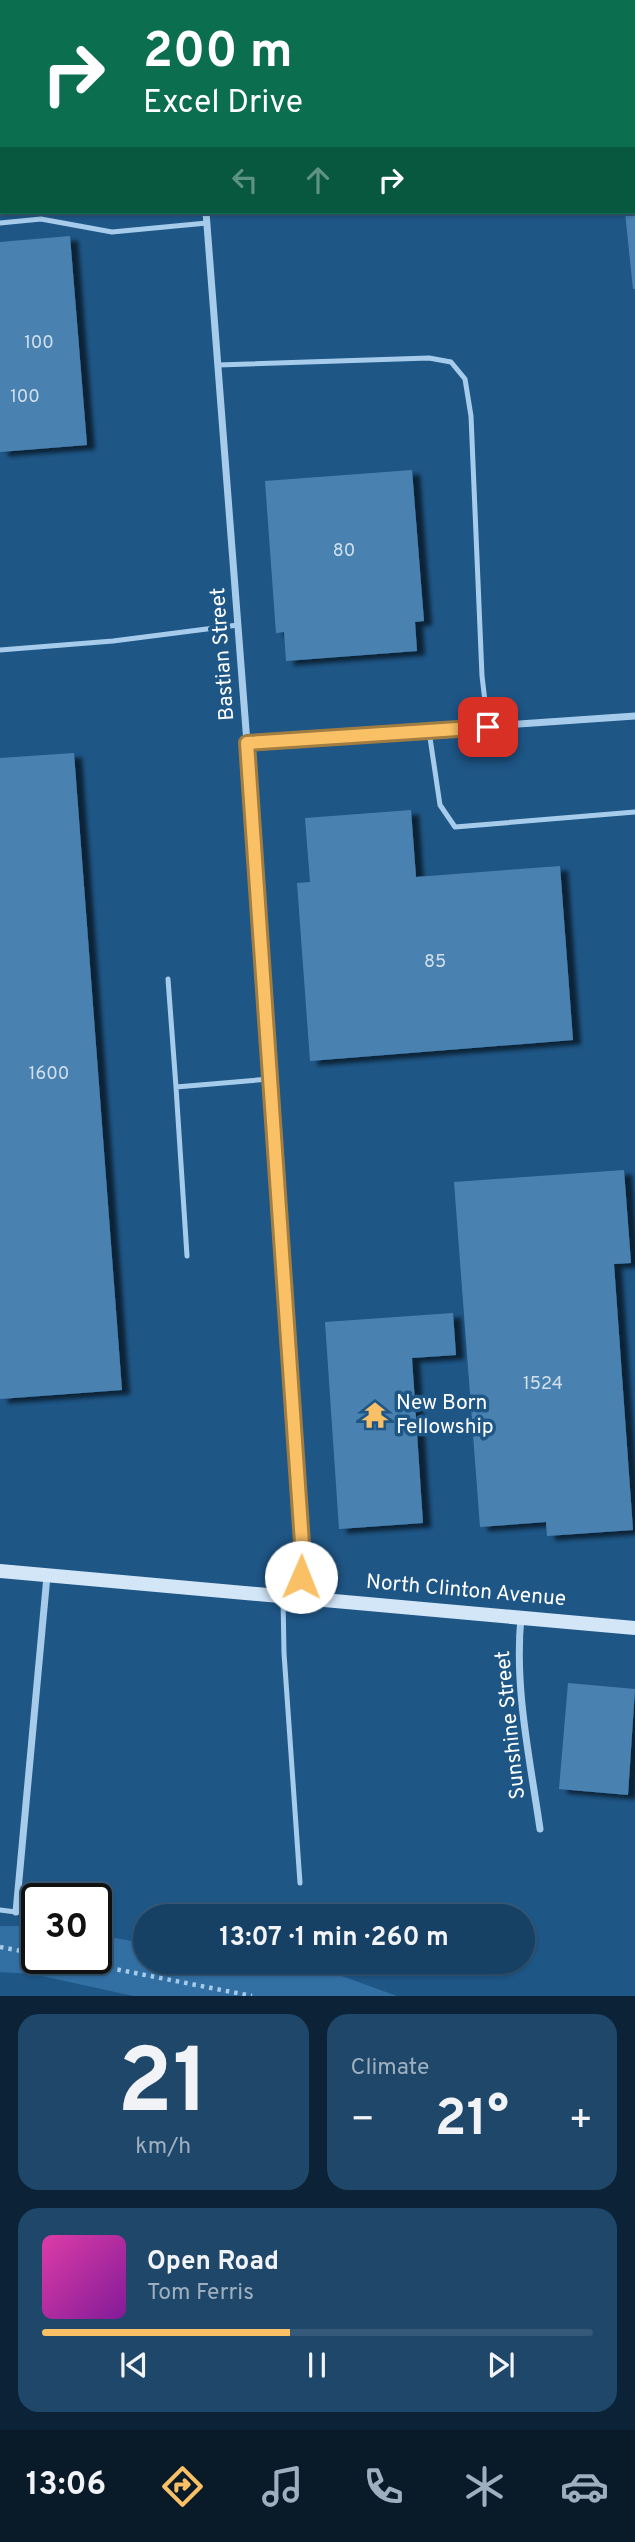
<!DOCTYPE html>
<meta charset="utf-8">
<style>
:root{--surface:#164064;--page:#1f476a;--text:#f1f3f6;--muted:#9eafbf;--line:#355978;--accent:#f9c066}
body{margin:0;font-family:Overpass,sans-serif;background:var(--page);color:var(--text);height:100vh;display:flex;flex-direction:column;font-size:26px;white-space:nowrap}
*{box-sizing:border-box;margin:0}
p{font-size:23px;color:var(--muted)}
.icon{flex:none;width:38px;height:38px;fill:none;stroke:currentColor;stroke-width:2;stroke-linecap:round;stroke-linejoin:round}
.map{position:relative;height:1996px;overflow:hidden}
.sheet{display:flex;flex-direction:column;gap:18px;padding:18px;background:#0c2337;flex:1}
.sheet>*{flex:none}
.guide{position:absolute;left:0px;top:0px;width:635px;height:214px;box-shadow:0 2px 5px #0004,0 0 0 2px var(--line);background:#0b6e4f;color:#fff;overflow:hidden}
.speed{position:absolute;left:21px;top:1883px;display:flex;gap:14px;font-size:35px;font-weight:700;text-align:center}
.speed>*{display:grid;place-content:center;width:91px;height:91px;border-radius:50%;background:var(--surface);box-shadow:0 2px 5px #0004,0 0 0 2px var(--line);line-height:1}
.speed .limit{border:4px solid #111;border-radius:10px;background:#fff;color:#111}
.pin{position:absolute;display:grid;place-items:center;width:60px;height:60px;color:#fff;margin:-30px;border-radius:14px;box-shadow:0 4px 10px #0006}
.me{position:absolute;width:77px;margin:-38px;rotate:1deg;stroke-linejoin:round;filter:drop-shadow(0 0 5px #0008)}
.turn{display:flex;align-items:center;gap:24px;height:147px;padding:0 28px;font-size:32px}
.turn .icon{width:91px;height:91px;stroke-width:2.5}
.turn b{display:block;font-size:49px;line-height:60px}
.lanes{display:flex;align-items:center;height:66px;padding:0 28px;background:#0003;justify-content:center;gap:35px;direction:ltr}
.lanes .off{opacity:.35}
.big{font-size:52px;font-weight:700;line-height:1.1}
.sheet .widget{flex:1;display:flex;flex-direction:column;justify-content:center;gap:10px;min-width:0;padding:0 24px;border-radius:21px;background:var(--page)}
.sheet .dial{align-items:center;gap:0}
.dial b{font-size:91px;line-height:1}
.song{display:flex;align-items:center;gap:21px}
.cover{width:84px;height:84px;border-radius:10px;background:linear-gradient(135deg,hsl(320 70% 55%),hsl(290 70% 35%))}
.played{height:7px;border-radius:4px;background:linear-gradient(90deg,var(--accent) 45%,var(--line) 45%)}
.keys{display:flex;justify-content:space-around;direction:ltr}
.heat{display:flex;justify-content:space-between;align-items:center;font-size:38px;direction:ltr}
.sheet .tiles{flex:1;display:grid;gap:18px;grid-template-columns:1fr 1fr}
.widget:last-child{grid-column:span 2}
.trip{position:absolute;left:133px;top:1904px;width:402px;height:70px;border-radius:35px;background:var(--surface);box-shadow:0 2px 5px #0004,0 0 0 2px var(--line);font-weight:700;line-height:70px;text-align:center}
.tab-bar{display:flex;height:112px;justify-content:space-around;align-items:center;background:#091a28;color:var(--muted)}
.tab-bar .icon{width:49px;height:49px}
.tab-bar .on{color:var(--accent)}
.tab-bar b{font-size:32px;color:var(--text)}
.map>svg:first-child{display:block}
</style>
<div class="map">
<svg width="635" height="1996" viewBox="0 0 635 1996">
<defs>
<filter id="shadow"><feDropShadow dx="8" dy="4.5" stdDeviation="2" flood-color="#0009"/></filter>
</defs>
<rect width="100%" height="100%" fill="#1e5686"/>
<path fill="#3270a4" d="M0 1926H37V1958H96V1935L145 1943V1962H260L339 1975 397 1996H133L33 1974 0 1972Z"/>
<path fill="#4a82b1" filter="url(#shadow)" d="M625 212H635V289H633Z
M70 236 87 445 0 452V242Z
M412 470 424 621 415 622 417 651 286 661 284 632 276 633 265 481Z
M74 753 122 1390 0 1399V758Z
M411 810 416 877 560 866 573 1040 310 1061 297 883 310 882 305 818Z
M624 1170 631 1263 614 1264 633 1530 547 1536 546 1522 480 1527 454 1182Z
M453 1313 456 1355 412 1358 423 1523 339 1529 325 1322Z
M568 1683 635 1689 628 1795 559 1789Z"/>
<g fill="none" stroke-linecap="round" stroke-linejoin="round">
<path stroke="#a7cceb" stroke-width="4.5" stroke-dasharray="3.5 5" stroke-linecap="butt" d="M0 1947 37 1954
M59 1958 252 1996"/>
<path stroke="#a7cceb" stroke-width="5" d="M22 0V2
M0 223 41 219 112 232 207 223
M218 365 429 358 451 362 465 379 471 416 482 676 488 727
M0 650 113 641 238 625
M429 731 440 805 455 827 635 812
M168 979 176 1087
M187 1256 176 1087 270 1079
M283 1598 284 1653 300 1883
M0 1910 16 1912"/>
<path stroke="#a7cceb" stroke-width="7" d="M190 0V2
M206 212 247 743 302 1543 299 1596
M247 743 635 716
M521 1617C514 1688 530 1759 540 1829
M16 1912 47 1576"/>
<path stroke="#d2e6f8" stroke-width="14" d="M0 1571 635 1628"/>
</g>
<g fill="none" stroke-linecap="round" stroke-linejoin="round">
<defs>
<path id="route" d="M301 1577 302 1543 247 743 488 727"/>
</defs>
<use href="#route" stroke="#a27d42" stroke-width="18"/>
<use href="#route" stroke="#f9c066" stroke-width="12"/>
</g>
<defs>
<symbol id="temple-bare" viewBox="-9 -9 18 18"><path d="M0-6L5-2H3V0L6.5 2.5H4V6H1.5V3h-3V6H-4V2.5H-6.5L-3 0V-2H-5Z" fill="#f9c066" stroke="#1e5686" stroke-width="2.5" paint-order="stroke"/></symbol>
</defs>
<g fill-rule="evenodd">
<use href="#temple-bare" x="356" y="1396" width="38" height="38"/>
</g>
<g text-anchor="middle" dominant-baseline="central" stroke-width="7" stroke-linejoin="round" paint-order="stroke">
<g font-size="18" fill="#d2e0ec">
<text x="39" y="343">100</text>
<text x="25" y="397">100</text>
<text x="344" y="551">80</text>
<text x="435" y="962">85</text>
<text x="49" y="1074">1600</text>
<text x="543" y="1384">1524</text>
</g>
<g font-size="21" fill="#fff" stroke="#1e5686">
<text transform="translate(223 654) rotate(-94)">Bastian Street</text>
<text transform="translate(466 1591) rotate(5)">North Clinton Avenue</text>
<text transform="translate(511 1725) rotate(-96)">Sunshine Street</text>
</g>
<g font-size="21" fill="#fff" stroke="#1e5686" text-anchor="start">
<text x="396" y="1403">New Born<tspan x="396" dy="24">Fellowship</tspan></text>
</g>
</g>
</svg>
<div class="speed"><div class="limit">30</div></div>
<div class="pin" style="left:488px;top:727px;background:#d93025"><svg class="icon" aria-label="arrive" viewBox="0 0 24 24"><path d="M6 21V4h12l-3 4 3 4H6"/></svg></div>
<svg class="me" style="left:301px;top:1577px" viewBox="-20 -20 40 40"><circle r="19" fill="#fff"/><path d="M0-13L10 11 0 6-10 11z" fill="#f9c066"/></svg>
<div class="trip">13:07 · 1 min · 260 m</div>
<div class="guide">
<div class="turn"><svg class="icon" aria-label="right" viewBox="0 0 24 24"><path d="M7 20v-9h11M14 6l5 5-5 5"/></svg><div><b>200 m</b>Excel Drive</div></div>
<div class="lanes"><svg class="icon off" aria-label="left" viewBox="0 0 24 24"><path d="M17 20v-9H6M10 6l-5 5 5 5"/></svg><svg class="icon off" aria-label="ahead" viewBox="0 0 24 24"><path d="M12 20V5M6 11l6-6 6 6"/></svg><svg class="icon" aria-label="right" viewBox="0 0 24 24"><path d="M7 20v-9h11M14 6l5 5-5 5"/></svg></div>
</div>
</div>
<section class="sheet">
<div class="tiles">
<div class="widget dial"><b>21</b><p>km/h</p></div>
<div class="widget"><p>Climate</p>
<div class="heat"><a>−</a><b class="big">21°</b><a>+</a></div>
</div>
<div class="widget">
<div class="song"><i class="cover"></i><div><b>Open Road</b><p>Tom Ferris</p></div></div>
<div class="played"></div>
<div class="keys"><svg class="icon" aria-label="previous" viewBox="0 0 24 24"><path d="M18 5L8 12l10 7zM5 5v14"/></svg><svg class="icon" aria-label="pause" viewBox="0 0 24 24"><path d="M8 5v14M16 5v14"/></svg><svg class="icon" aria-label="next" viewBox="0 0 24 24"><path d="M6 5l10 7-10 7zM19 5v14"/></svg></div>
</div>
</div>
</section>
<nav class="tab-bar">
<b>13:06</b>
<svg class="icon on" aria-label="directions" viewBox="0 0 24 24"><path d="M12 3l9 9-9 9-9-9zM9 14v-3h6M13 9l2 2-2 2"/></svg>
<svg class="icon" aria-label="music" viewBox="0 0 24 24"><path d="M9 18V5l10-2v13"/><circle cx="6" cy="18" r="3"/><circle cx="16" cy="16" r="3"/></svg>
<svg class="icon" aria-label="phone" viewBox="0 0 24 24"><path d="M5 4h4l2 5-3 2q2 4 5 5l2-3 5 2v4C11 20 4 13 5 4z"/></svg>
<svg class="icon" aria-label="climate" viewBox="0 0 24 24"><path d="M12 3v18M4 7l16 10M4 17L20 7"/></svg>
<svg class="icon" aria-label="car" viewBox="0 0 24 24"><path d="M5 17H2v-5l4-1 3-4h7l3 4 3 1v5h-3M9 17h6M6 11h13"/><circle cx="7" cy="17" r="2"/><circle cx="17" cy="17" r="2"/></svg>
</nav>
